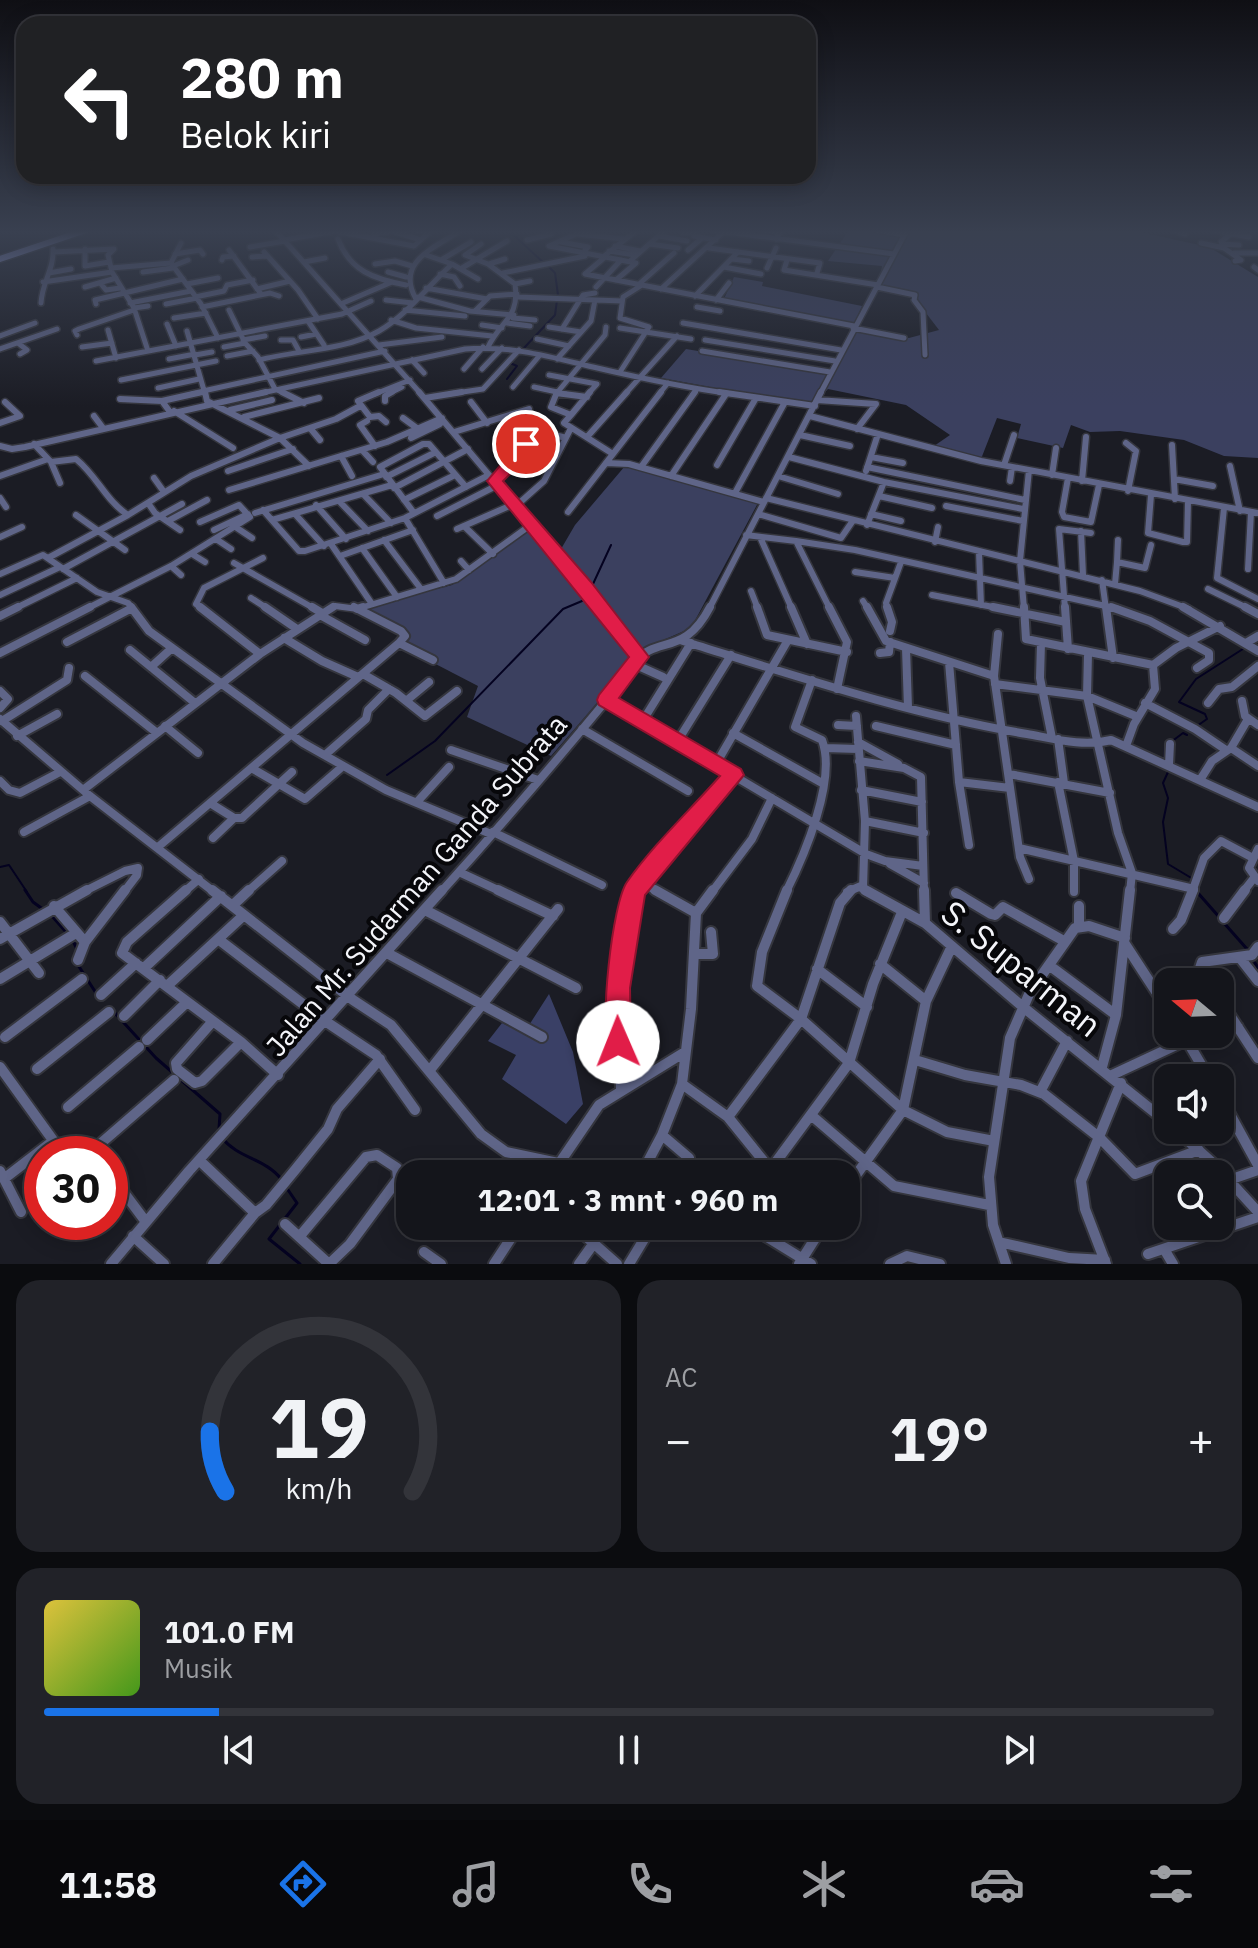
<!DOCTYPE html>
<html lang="id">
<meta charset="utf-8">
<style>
:root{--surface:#14151b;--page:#212228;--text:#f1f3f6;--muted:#9d9fa3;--line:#33343a;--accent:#1a73e8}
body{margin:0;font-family:"IBM Plex Sans",sans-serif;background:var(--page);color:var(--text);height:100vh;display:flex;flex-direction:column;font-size:30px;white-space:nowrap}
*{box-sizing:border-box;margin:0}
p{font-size:26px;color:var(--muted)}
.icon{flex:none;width:44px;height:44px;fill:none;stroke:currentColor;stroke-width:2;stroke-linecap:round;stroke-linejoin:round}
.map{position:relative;height:1264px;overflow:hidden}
.drawer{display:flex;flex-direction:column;gap:16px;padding:16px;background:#0b0c0f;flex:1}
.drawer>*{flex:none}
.banner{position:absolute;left:16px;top:16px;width:800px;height:168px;border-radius:24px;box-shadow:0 4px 20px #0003,0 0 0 2px var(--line);background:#202124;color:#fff;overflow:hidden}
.needle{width:52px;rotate:289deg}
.buttons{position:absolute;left:1154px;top:968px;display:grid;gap:16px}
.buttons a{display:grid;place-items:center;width:80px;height:80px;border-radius:16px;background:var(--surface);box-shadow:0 4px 20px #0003,0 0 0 2px var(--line);font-size:40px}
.speed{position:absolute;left:24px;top:1136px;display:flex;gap:16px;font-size:40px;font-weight:700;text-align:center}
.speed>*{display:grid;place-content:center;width:104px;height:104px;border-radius:50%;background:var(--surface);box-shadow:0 4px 20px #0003,0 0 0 2px var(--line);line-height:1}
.speed .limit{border:12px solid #d22;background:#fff;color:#111}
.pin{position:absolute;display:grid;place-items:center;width:68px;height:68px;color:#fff;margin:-34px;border:4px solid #fff;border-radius:50%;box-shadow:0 2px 8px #0007}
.me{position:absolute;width:88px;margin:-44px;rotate:359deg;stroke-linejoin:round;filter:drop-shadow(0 0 6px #0008)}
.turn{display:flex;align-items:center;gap:28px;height:168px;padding:0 32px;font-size:36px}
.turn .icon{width:104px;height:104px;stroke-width:2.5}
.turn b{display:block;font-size:56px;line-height:68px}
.big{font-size:60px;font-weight:700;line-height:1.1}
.drawer .tile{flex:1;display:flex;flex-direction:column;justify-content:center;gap:12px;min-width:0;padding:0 28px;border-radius:24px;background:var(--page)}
.drawer .dial{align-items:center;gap:0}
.dial svg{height:208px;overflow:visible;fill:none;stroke:var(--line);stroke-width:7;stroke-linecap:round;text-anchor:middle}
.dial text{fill:var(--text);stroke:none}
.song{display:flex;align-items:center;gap:24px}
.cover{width:96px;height:96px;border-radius:12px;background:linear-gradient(135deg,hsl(50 70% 55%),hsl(100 70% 35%))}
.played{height:8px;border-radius:4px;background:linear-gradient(90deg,var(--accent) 15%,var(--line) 15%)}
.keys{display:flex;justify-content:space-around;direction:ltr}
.heat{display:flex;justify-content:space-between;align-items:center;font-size:44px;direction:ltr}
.drawer .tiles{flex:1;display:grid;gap:16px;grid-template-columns:1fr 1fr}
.tile:last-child{grid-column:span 2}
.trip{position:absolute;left:396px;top:1160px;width:464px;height:80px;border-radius:24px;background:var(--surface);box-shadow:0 4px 20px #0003,0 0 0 2px var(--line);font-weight:700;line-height:80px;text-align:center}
.menu{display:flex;height:128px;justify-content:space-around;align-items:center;background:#08080b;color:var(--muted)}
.menu .icon{width:56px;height:56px}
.menu .on{color:var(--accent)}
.menu b{font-size:36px;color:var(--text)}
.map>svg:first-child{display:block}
</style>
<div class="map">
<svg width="1258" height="1264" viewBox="0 0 1258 1264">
<rect width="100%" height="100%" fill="#1b1c24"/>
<path fill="#3b405f" d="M849 230H1130L1209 247 1258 277V458L1224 456 1184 440 1120 431 1090 432 1071 425 1063 448 1017 438 1021 424 997 418 981 459 934 446 950 435 906 405 828 389 812 406 661 378 686 349 830 373 857 328 909 338 939 330 913 296 879 286 882 266 828 261Z
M734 277 763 282 762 286 862 306 853 326 723 301Z
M625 466 758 503 691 628 645 648 551 756 467 717 478 686 399 645 407 638 355 610 452 585 527 532 561 549 575 525Z"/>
<path fill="#3a4066" d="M549 994 573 1052 583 1104 566 1124 502 1079 516 1055 488 1041 502 1023 524 1033Z"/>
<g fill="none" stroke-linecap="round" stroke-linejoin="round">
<path stroke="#040220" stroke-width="2" d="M508 230 544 263
M549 267 555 273 558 295
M523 349 555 315 557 300
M507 379 517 366 510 363
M593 584 611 545
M1197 726 1207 719 1205 714 1179 702 1196 679 1246 647
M1171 742 1183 733 1187 735
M1164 759 1165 745
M1168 772 1163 783 1168 798 1163 822 1168 864 1193 879
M387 775 435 741 563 609 582 601
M0 867 9 865 27 892"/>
<path stroke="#040220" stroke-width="3" d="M25 890 33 902 44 910
M1198 893 1220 918
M52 916 66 932
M1224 923 1247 949
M73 941 77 949 74 960
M1255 963 1258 968
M78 965 96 993
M114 1012 156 1058 220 1114 219 1129
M222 1138C238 1158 266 1159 281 1179
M286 1187 297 1203 269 1239 300 1264"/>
<defs>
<path id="minor-far3" d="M275 230 421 394
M417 230 429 233
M585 230 549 246 636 263 616 280
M712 230 894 254
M765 230 780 233 776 239
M876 230 904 235
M1173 230 1185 234
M1214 230 1249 237
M1235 230 1221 242 1224 248 1241 260 1235 261
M682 232 692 233 696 230
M374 234 392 231 421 240
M578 234 624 239
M659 236 687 241
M694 236 716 240
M338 239C350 271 374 279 406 285
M284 240 335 231 414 246 432 230
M527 240 551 234
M561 242 588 247 582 254
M181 243 171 263 201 304 218 338
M1201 243 1224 248
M481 244 465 255 488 264 515 284C520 318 501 320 488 347
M650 244 678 248
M1222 244 1239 245
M615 246 640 251
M250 247 285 241
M709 248 820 263 817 273
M85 249V266L109 262
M229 250 261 294
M688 250 702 238
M609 251 635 255
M53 252 114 249 108 255 112 272 134 308 148 351
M264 252 298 290 318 319
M1234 253H1258
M175 254 200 250 203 254
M252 257 267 256
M603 257 637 230
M605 257 585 274 854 326
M732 259 749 261
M222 260 223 257 234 256
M441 260 471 242
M787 260 784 270 878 285
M630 261 665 230
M304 262 325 258
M375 264 395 261 412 266
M452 264 478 279
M489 264 505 259
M173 266 188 260
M724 267 761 274
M1254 267 1258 270
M111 268 171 263
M462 268 507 241
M767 268 776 248
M143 272 173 268
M388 272 406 277
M49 273 71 269
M503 273 585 256
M440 274 454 277 460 286
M43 282 112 272
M101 284 106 290 120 288
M187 284 218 278
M515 284 530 281
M638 285 674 253
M85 287 116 278
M596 287 621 260
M877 287 915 295 914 300 923 312 925 355
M426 288 487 299
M257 289 290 281
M661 289 723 232
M695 296 738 252
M195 297 224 291 227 285 253 280
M418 297 470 311 514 315
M518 297 622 301
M416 299C395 262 434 248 460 231
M386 300 413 303
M716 300 729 283
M41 303C42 282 54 270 53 249
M130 303 191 291
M343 303 392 282
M96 304 95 300 183 279
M166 304 197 298
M202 307 270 293 279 296
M697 307 720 311
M134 308 148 306
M229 310 245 343 258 357 275 389 286 394
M405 310 465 316
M475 311 490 296 517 294
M174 318 206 313
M513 318 535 320
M391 320 416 328 492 336
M308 321 324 345
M507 323 530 326
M683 323 841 350
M167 324 176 346
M482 325 502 328
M549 327 581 332
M620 328 691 339
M853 328 904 338
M562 329 583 295 595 293
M108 330 116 358
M187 331 205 394
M77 335 75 331 79 329 134 310
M0 336 35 323
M301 337 316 334
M537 339 569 346
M243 340 265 336
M281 340H293L299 351
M705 340 835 361
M18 343 27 350 20 354
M379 345 442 337
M82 347 112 343
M224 347 245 343
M0 349 57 329
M702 351 830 372
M195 355 212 352
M227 356 253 351
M169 359 195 354
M557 359 591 321 595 300
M259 360C297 350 344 351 379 331 407 315 428 286 452 264L426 255
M412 360 424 373
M96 361 342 314 371 301
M464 369 483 347
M482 369 502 348
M620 372 649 327 620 318 623 297 642 285
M549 375 597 384 588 394
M121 380 216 361
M513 387 540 355
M534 387 557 392
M158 388 199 379
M203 391 385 351
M556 393 566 394
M192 394 203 392
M257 394 465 349C509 345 551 357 593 367 640 378 686 388 733 394
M375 394 410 380
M388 394 402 387
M449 394 483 389 519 350
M556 394 605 335 606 327
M625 394 677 336
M659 394 668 383
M693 394 697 389
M820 394 907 230"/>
<path id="minor-far2" d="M282 392 304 403
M379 392 358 401 370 417 379 416 386 422
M419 392 602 609
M557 392 551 407 571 415 564 423 613 454
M719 392 815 406
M556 393 587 397
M425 398 462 392
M120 399 162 401 170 412
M817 400 876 404 857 429
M162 401 202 392
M385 401V396L392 392
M471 402 487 423
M230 410 272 400
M174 411 233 448
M571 415 590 392
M94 416 103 428
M810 416 981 461 1258 513
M244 417 319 398
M403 418 418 429
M367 421 360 425 375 446
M0 423 20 416 5 402
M544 423V432L566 438
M310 428 320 440
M454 432 529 409
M800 435 850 446
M587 437 627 392
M280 438 336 419 360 406
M280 438 309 466
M411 438 440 424
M1126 443 1136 451 1128 491
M34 444 51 462 60 483
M1172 445 1175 499
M0 446 12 449 25 447 266 392
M362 450 373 462
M341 456 352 476
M789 457 884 482 1023 509
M871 457 903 463
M51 462 76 459C97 476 107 502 128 515
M606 463 629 464 764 502
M717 465 756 398
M1004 465 1014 435
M1230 466 1240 511
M641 467 695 392
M867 467 1025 500
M228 471 293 449
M866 471 878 434
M1052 475 1056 448
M0 476 48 459
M671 476 726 394
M778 476 838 494
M386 477 436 452
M154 478 164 492
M1068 478 1062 512 1064 517 1091 522 1099 485
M1174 479 1213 486
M494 481 514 462 525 445 535 442
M1010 481 1012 467
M1082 481 1086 437
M394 488 468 449
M229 490 387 442 442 418
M735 493 785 402
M363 494 391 523
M1151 495 1148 533 1183 542H1187L1188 501
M879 496 932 508
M0 498 6 507
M766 498 1140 591 1189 609
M404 500 455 475
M339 501 368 531
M148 503 155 513 180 530
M316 505 346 539
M516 506 544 481 571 428
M946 506 1023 521
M1224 508 1217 578 1258 599
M263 510 299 551H305L405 518 489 475
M568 512 661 392
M255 513 384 474
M414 513 380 467 423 444H429L466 487
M295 514 324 546
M758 514 841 538 852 522
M871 514 901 521
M76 515 125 550
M437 516 498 485
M405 518 444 583
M272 520 392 485
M168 521 207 500
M867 525 884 482
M464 526 493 554
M237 528 252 538
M457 529 514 504
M214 530 248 514
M1081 531 1083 575
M746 535 796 541 830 609
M0 537 22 527
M760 537 792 609
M216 539 231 549
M384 540 421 589
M796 541 855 550 1119 609
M935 542 938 527
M331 544 372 604
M362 548 397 597
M979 552 981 605
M192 554 205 562
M340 556 413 530
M48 558 128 515 191 476 280 438 207 401 205 392
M461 561 469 570
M1117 562 1118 540
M234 563 315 609
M171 566 181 575
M63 569 182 504
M1248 569 1251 512
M855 572 895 578
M0 574 43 555 97 592 128 603 133 609
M1102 580 1106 609
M1115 584 1117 562 1145 568 1151 545
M1208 589 1249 609
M751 591 758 609
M0 595 60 567
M932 595 1003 609
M251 598 268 609
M863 601 868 609
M14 609 77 578
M86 609 171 566 250 517 239 505 200 522
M203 609 196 604 204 588 263 558
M330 609 335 606 358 609
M357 609 456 579 532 524
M709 609 821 392
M888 609 886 603 901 562
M1024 609 1020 561 1029 470
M1065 609 1059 529 1091 533"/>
<path id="minor-far1" d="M131 607 149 631 303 743 386 790 491 834
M200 607 260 654
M265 607 297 629
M312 607 322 613
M354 607 401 631 405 636 399 643
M601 607 640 657
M757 607 767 635 847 652
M791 607 807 644
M829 607 847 642 837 689
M867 607 886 641 994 676
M887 607 892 622 890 631
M993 607 1066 622
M1024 607 1026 639 1153 665 1176 648 1220 626
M1065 607 1068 649
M1106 607 1113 658
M1111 607 1150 621 1209 653V660L1197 668
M1183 607 1258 651
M1245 607 1258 614
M357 609 363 607
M320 615 365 640
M0 616 18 607
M998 634 994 676 1020 857 1029 879
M284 638 322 661 358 677
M683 641C796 676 909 714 1027 734 1055 739 1083 747 1111 740L1258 807
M67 642 132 608
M1041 643 1040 678 1052 738
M1246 643 1258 636
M906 648 908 708
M130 650 195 703
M0 653 90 607
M880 653 889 652 890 642
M1088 653 1087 696 1118 833 1132 873 1130 892
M949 662 959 782 969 845
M634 664 663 677
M151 667 172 648
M363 674 396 693 425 716 457 691
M85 676 157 733
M995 684 1087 696 1138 717
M0 691 8 699 0 708
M606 700 866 854 885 861 923 866
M406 701 429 682
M1242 701 1245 716 1258 725
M1145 703 1195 729 1226 750
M1208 703 1219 689 1232 687 1258 666
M856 716 865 821 863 889 867 892
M0 719 90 796 214 892
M2 721 67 680 69 668
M642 722 691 643
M838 725 857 726
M165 726 198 753
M876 726 956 745
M582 729 688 791
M733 733 822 783
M17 736 57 714
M1058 739 1064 783
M677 742 731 655
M858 742 898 764
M1126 746 1134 724 1155 689 1153 665
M825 748 858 749
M1231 748 1258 766
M451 750 538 780
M325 755 366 719 368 710 389 689
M859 761 904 768 921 777 924 892
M716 764 788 640
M1169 765 1170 744
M253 769 305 799 343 766
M1009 774 1110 793
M1200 780 1212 761 1231 748 1248 719
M0 781 9 790 20 793 60 772
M959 782 1010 788
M1058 782 1074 861V892
M83 790 260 654 333 607
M861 790 922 802
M417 802 449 767
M210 803 234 818H242L292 772
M865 821 924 833
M24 832 90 796
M493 832 602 885
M213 838 234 818
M158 847 399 643 433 660
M1019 848 1194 889
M1258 849 1249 868 1258 881
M890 864 924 883
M459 872 502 892
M640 882 659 892
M83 892 125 871 138 868 137 875 124 892
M184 892 199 879
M247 892 282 861
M441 892C497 830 552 766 605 702 615 689 624 675 634 662 658 635 684 657 710 607
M634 892 734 775
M712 892 752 839 772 798
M786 892C804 856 837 780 822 740L795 727 812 680
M847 892 861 886
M1192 892 1204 858 1221 841 1253 858
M1243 892 1254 878"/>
<path id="minor" d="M186 890 127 942 122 953 241 1042 278 1075
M212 890 353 1000 391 1025 481 1134 506 1152 558 1163
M498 890 553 916
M655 890 696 913
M787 890 762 952 757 986 801 1019 903 1110 947 1132 994 1141
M865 890 925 923 1023 1007 1168 1123
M924 890 925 923
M956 893 991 914 995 915 1003 907 1064 941
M233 905 249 890
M54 906 85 942
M1079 906V926
M425 910 576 988
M1224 918 1245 890
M0 922 39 973
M1173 929 1181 920 1193 890
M0 939 87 890
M218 939 325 1021 376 1055 415 1110
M1125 944 1168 1010
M387 953 542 1037
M695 954H713L711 932
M1240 958 1258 981
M78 960 85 942 125 890
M880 964 926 1001
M1050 966 1116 1015
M144 968 221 896
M817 969 867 1007
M0 979 76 933
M1208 982 1200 968 1202 962 1252 955 1258 947
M167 986 244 915
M101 995 136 963
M1220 1000 1258 1058
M124 1016 160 980
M213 1021 176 1063 177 1069 195 1083 202 1081 241 1042
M1220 1031 1238 1027
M1183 1034 1209 1078
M5 1037 82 979
M147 1040 187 1002
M915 1060 965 1075 1021 1085 1044 1094 1100 1138 1135 1174 1199 1150
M0 1067 63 1154
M1102 1067 1116 1015 1130 890
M37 1069 109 1012
M430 1070 558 909
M1112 1075 1187 1040 1210 1034
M682 1084 728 1117 774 1174
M621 1090 618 988 635 890
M1040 1092 1067 1041
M1220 1096 1258 1165
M68 1107 139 1047
M811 1115 894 1186 989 1205
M728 1117 801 1019 840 903 851 890
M1176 1130 1216 1166 1258 1212
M662 1135 689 1158 683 1174
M100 1144 174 1080
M199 1160 255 1213 213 1264
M645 1167 662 1135 682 1084 691 1009 696 913 713 890
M770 1170 849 1063 873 984 902 912
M0 1171 21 1212
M110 1174 146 1222
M552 1174 599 1105 685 1052
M5 1178 53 1141
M1229 1180 1258 1170
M846 1189 903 1110 926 1001 952 946
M255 1213 266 1205 295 1170 328 1129 337 1109 380 1059
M285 1224 329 1264
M574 1226 617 1264
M749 1226 811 1264
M133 1236 164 1264
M300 1236 366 1157 377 1155 397 1168 398 1179 350 1244 329 1264
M999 1242 1069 1258 1105 1260
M1164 1249 1173 1264
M424 1252 441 1264
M1148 1254 1258 1217
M111 1264 189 1171 442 890
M494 1264 519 1226
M579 1264 594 1243
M629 1264 652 1226
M799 1264 823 1226
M890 1264 907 1256 940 1264
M1006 1264 993 1225 989 1177 1010 1038 1030 992 1075 928 1089 926 1125 938
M1106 1264 1085 1209 1081 1181 1121 1083"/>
<path id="major" d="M0 259 86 230"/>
</defs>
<use href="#minor-far3" stroke="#35363e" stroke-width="8"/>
<use href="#minor-far2" stroke="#35363e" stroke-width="9"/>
<use href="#minor-far1" stroke="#35363e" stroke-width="12"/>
<use href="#minor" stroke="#35363e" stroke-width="14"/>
<use href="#major" stroke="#35363e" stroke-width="9"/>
<use href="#minor-far3" stroke="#5f6588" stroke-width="5"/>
<use href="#minor-far2" stroke="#5f6588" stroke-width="6"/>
<use href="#minor-far1" stroke="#5f6588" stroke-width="8"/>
<use href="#minor" stroke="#5f6588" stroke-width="10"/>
<use href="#major" stroke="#a3aef8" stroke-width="6"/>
</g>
<linearGradient id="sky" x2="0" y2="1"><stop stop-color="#0f0f14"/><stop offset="0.57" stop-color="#394050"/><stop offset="1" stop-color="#394050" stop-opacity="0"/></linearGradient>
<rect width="1258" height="407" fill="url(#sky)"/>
<path fill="#e11d48" stroke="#92132f" stroke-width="2" d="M526 440 533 444 519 465 503 481 591 582 649 657 619 698 741 769 744 775 645 895 630 988 631 1042 627 1051 618 1055 609 1051C599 1027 612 903 627 882 653 845 689 811 720 776L599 705 597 700 599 695 629 657 487 481 521 441Z"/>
<g text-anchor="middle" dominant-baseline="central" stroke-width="8" stroke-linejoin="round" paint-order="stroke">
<g font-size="28" fill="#f4f5fa" stroke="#07070a">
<text transform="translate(416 885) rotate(-49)">Jalan Mr. Sudarman Ganda Subrata</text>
</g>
<g font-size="34" fill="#f4f5fa" stroke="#07070a">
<text transform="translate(1022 968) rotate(39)">S. Suparman</text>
</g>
</g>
</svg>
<div class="buttons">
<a><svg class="needle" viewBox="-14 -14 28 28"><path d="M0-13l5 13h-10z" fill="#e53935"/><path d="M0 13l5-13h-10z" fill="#9d9fa3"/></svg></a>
<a><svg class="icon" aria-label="sound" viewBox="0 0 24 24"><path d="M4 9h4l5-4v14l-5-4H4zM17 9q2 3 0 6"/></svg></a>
<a><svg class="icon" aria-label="search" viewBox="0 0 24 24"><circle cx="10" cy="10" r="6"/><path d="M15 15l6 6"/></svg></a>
</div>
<div class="speed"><div class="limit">30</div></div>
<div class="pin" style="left:526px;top:444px;background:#d93025"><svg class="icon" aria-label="arrive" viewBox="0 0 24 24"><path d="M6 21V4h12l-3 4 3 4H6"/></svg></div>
<svg class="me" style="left:618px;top:1042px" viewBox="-20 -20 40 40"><circle r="19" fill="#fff"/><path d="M0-13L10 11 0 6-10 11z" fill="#e11d48"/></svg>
<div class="trip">12:01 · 3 mnt · 960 m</div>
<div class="banner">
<div class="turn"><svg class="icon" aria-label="left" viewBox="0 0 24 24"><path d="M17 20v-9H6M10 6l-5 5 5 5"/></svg><div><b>280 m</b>Belok kiri</div></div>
</div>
</div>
<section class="drawer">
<div class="tiles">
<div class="tile dial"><svg viewBox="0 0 100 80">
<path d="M14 69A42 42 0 1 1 86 69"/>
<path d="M14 69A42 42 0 0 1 8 46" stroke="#1a73e8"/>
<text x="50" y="56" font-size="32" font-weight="700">19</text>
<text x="50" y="72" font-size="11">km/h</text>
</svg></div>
<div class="tile"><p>AC</p>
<div class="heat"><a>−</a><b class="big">19°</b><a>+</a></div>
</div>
<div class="tile">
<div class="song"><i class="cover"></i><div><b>101.0 FM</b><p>Musik</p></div></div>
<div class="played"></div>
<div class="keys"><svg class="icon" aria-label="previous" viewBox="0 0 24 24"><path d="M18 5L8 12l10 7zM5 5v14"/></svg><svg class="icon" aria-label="pause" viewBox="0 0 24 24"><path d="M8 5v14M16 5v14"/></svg><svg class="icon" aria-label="next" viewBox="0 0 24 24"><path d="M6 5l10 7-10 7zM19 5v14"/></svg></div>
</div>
</div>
</section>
<nav class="menu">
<b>11:58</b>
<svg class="icon on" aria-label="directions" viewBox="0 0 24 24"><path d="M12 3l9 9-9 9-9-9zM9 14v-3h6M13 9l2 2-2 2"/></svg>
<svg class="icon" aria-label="music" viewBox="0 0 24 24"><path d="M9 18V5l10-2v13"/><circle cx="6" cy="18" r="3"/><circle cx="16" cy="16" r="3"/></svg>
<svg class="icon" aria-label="phone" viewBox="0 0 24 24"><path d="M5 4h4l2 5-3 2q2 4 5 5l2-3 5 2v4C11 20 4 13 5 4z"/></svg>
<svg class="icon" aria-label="climate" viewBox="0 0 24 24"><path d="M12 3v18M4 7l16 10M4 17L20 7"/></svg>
<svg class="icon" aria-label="car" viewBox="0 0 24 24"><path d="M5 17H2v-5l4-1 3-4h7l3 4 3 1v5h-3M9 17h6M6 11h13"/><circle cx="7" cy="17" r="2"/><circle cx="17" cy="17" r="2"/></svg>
<svg class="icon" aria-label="filters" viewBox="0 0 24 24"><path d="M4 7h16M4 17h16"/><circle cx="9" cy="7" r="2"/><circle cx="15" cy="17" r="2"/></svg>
</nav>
